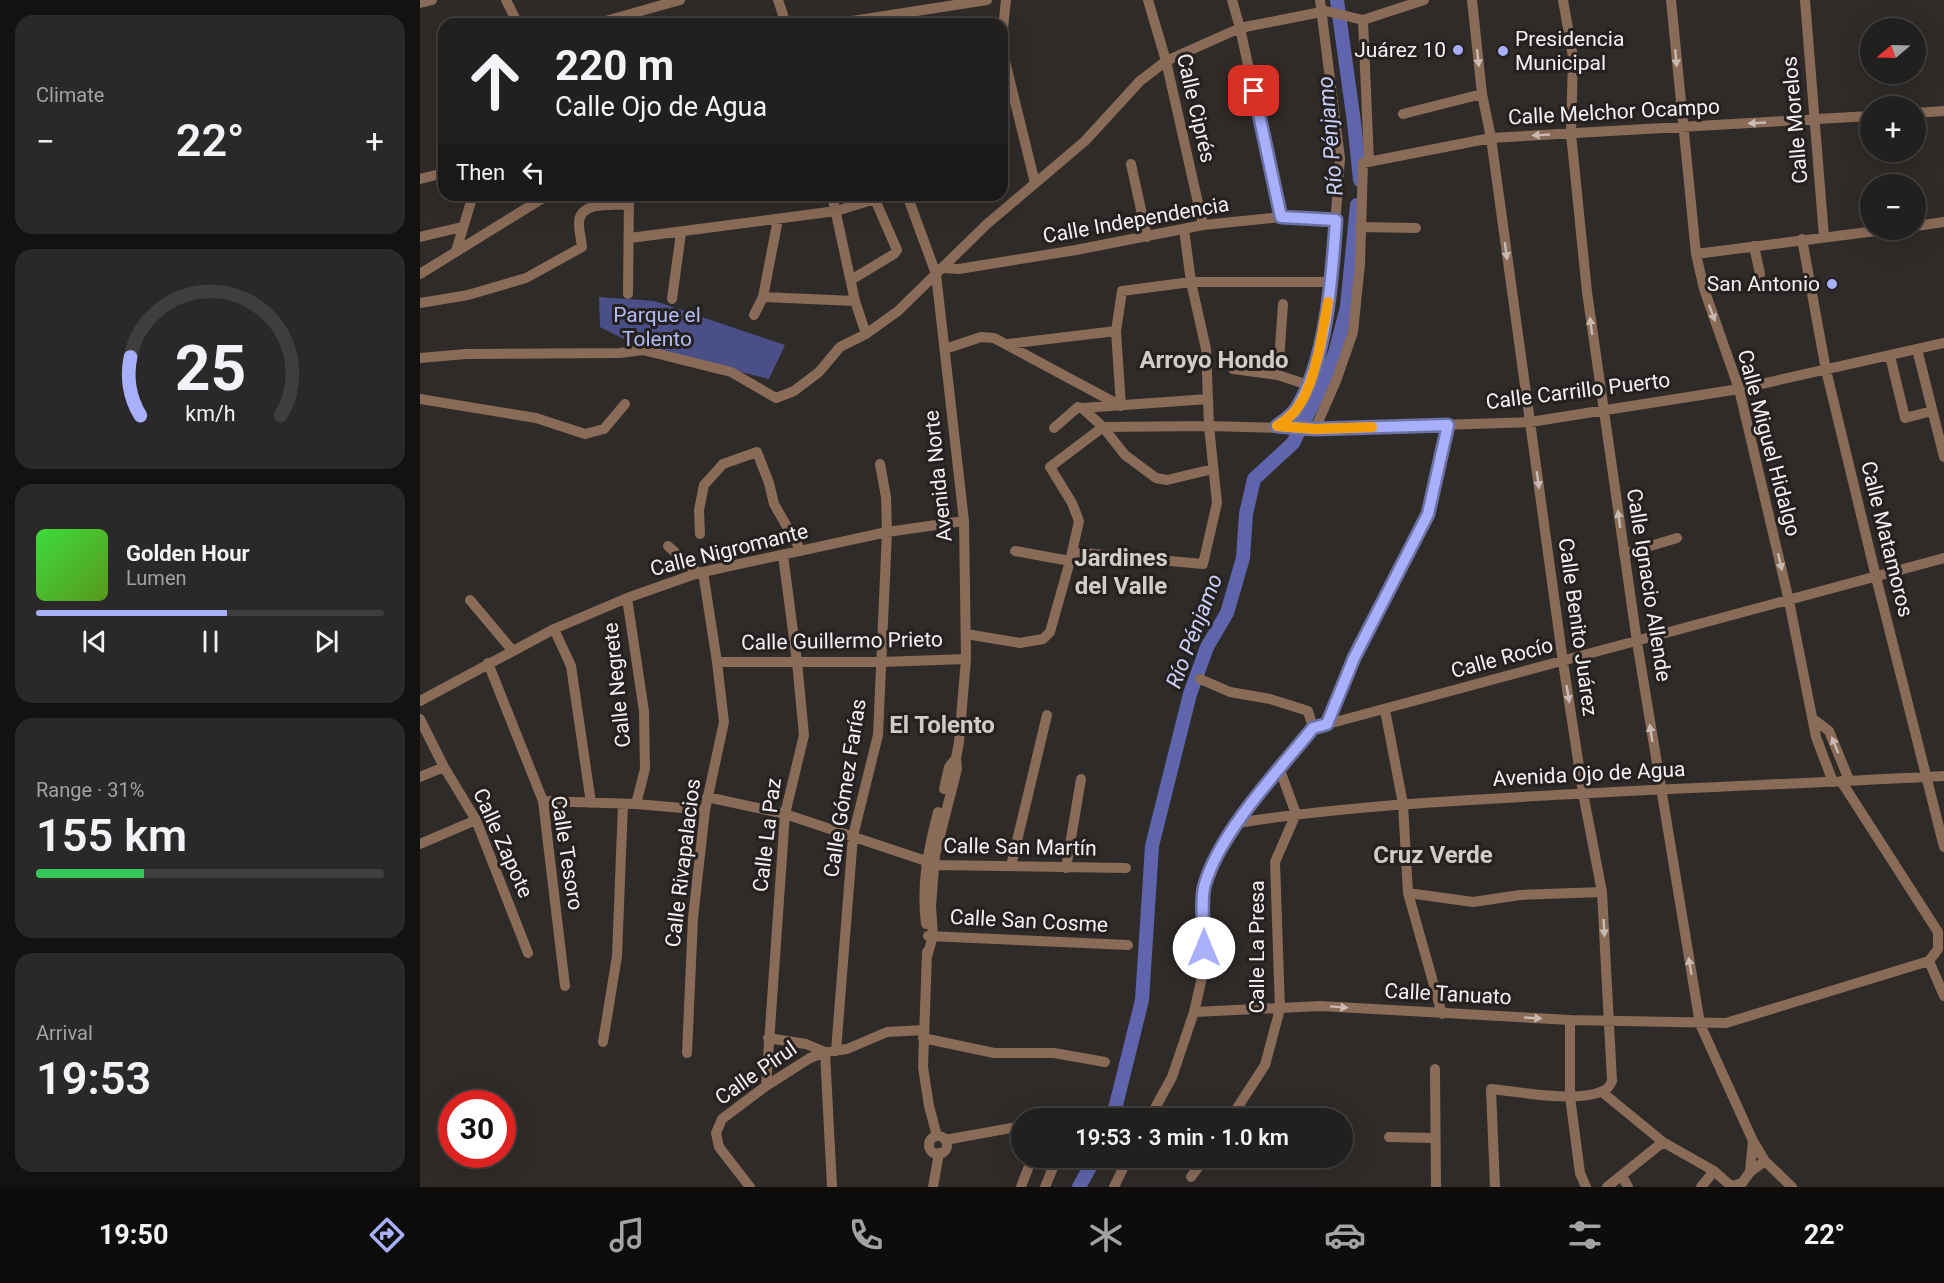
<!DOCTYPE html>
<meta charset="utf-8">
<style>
:root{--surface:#22201f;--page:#2a2828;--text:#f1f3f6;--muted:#a2a3a4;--line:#3f3e3d;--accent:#a8b0fc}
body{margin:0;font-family:Roboto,sans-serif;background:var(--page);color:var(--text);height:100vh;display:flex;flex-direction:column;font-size:22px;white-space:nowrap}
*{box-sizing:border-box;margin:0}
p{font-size:20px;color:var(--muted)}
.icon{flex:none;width:33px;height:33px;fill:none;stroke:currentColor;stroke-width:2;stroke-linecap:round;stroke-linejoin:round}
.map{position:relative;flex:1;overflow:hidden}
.sheet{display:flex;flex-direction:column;gap:15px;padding:15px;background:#131211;width:420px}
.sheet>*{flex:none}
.banner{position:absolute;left:18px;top:18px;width:570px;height:183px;border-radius:18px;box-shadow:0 6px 24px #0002,0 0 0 2px var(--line);background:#22201f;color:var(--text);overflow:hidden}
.needle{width:39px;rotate:251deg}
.fabs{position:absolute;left:1440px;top:18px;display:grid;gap:12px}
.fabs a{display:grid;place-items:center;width:66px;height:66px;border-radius:50%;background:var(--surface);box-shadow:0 6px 24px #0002,0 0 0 2px var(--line);font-size:30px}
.speed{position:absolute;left:18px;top:1090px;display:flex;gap:12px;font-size:30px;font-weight:700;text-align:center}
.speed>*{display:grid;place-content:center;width:78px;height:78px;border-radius:50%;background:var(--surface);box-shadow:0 6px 24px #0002,0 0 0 2px var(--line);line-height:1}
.speed .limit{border:9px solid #d22;background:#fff;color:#111}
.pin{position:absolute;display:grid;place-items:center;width:51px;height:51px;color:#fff;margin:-26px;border-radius:12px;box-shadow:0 3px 9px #0006}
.me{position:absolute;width:66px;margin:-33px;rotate:0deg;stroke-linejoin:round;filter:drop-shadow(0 0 4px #0008)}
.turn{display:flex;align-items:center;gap:21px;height:126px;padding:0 18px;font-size:27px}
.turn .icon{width:78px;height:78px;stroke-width:2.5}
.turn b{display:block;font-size:42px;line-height:51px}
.then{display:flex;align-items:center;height:57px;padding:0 18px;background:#0003;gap:12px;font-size:22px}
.big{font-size:45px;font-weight:600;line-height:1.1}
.sheet .widget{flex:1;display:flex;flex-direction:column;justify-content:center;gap:9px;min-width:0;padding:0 21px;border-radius:18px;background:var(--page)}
.sheet .dial{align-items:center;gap:0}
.dial svg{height:156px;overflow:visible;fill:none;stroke:var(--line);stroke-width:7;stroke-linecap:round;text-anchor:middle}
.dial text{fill:var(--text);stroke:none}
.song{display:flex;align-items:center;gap:18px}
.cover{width:72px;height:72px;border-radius:9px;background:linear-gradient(135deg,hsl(120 70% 55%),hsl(90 70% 35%))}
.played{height:6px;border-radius:3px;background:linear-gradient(90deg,var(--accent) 55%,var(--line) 55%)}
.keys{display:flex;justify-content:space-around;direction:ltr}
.heat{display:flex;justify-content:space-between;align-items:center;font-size:33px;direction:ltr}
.charge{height:9px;border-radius:4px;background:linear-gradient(90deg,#34c759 31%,var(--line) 0)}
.trip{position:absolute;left:591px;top:1108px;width:342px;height:60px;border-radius:30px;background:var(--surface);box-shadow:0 6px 24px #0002,0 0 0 2px var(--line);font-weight:600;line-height:60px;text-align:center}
.dock{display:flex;height:96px;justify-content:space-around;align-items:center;background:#0e0d0c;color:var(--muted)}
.dock .icon{width:42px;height:42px}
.dock .current{color:var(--accent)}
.dock b{font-size:27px;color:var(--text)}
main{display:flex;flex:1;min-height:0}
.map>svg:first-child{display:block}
</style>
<main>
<section class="sheet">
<div class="widget"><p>Climate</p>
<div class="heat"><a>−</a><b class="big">22°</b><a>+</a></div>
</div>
<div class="widget dial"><svg viewBox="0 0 100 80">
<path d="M14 69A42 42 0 1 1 86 69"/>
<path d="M14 69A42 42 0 0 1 9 39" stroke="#a8b0fc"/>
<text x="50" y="56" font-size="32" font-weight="700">25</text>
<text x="50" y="72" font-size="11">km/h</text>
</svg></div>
<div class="widget">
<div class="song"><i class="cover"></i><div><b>Golden Hour</b><p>Lumen</p></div></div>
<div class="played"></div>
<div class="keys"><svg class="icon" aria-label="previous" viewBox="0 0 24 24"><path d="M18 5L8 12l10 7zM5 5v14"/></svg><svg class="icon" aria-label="pause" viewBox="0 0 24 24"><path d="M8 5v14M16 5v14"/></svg><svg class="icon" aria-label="next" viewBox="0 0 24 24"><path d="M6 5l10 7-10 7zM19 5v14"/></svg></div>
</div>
<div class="widget"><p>Range · 31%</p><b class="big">155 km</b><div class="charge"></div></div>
<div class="widget"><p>Arrival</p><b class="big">19:53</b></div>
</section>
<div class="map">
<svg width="1524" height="1187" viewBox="0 0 1524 1187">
<rect width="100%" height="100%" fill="#2e2b29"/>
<path fill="#4a4f87" d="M179 297 235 301 365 345 349 379 222 348 180 327Z"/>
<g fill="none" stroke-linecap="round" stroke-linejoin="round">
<path stroke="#5f65ac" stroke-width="14" d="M917 0 934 122 940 180
M690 1119 696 1105 722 1000 732 846 770 694 787 647 807 613 823 558 826 514 834 479 873 443 897 396 915 353 927 307 937 205
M659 1187 675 1158"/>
<path stroke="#8a6b57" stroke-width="10" d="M86 0 98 24
M358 0 366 24
M728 0 746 61 783 225
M812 0 820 28 861 217
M1052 0 1062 94 1071 138 1143 662 1163 793 1182 892 1192 1081C1190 1086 1188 1089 1183 1091 1157 1103 1100 1092 1071 1089L1075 1187
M1143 0 1153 57 1151 134 1167 292 1217 642 1280 1024 1333 1141 1345 1161 1372 1187
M1251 0 1276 254 1284 289 1319 389 1369 601 1396 737 1413 782
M1385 0 1404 237
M0 3 12 0
M943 20 949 162
M175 24 260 0
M413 24 567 0
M582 38 586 0
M582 49 615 183
M1496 113 1524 111
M983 114 1062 94
M711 164 727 237
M0 179 24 173
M412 195 435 301 446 334
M487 195 516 274 544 521 546 659 539 742 536 758 537 769 515 855 511 906 513 936 507 957
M1496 226 1524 222
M940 227 996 228
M0 237 42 227
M210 238 416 211 452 200 456 202 477 250 474 254 431 280
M1382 239 1406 370 1456 577 1524 847
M1334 246 1340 274
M36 251 53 195
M1276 254 1464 230
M523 268 539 269 656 250 783 225 861 217 916 220
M0 274 128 195
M208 294 209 195
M343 297 435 301
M252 299 261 233
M0 303 48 295 106 278 162 247C161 239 159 231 159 223 159 201 193 205 208 205
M334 315 343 297 358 219
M588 344 696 331
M525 349 561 337 574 338 701 406
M1497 349 1524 457
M1470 356 1485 418 1512 411
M0 358 46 354 200 353 223 350 311 372 356 398 374 391 399 372 420 347 446 334 478 311 567 224 665 141 720 81 746 61 820 28 906 11 943 20 1004 0
M813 369 858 375 888 385
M858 375 863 304
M0 399 116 418 165 434 184 429 205 404
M701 406 696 331 702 291 771 282H911
M662 408 788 399
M857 426 876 410 888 385 895 366 911 282 920 158 900 0
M634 428 658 407 662 408 683 427 705 455 736 478 747 480 793 469
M895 429 916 381 933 332 940 264 943 163 1071 138 1450 116
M280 534 279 510 284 485 303 464 337 452 349 483 354 504 381 551
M248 546 278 573
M595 551 650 561
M652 552 783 564 797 503 789 426 786 349 771 282 764 229
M1204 554 1257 538
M207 598 224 711 225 769 216 804
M50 600 92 650
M134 629 151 666 171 803
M546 634 600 643 623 639 630 632 650 561 659 521 652 503 630 467 683 427 789 426 895 429 1110 422 1319 389 1524 343
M297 662H462L546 659
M68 663 123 801 145 986
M780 679 810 692 850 699 888 711 893 728
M0 701 134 629 207 598 278 573 467 532 544 521
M965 710 983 804 988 893 1022 1014
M1392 718 1409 731 1429 780
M0 719 24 767 56 820 108 953
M907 724 934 658 1008 514 1028 425
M893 728 1524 558
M0 777 24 767
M1421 781 1518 932V949L1509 961 1524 996
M524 789 529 767 536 758
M287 797 365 814 506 861 514 865 706 868
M123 801 216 804 285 810
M817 823C906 809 995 803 1084 798 1230 789 1377 784 1524 776
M0 844 56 820
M591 866 627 715
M646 868 661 779
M988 893 1053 902 1100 895 1182 892
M506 924C501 884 508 851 518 812
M508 936 708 945
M507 952 503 1067 509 1106 517 1136
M774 1012 900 1006 1150 1020 1306 1023 1509 961
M1150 1020V1097L1160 1173 1166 1187
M348 1038 386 1044 405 1052
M503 1038 574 1053H634L685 1062
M183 1042 197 956 203 804
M416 1051 433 836 458 735 467 532 466 497 460 464
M405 1052 412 1187
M267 1053 273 918 285 810 304 722 297 662 283 572
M1015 1069 1016 1187
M346 1086 365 814 384 735 377 662 363 555
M1182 1092 1243 1142 1294 1171 1311 1186 1322 1183 1330 1172 1345 1161
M640 1119 674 1114 687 1119
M729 1119 752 1077 774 1012 784 969V885L800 850 817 823 893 728
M810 1119 845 1065 860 1009 855 862 876 814 860 770
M509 1145a9 9 0 1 1 18 0a9 9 0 1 1-18 0Z
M969 1137 1014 1138
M525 1140 602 1126
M1330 1172 1333 1141
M1202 1176 1208 1187
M771 1177 785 1158
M330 1187 299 1147 296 1133 302 1119 346 1086 390 1058 405 1052 427 1049 467 1032 504 1030
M513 1187 519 1153
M601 1187 612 1158
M625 1187 637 1158
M694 1187 708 1158
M1187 1187 1243 1142
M1281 1187 1294 1171"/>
</g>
<defs><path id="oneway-solid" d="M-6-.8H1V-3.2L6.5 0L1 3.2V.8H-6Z" transform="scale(1.5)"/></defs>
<g fill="#c9bbb3">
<use href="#oneway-solid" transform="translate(1058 58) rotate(84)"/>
<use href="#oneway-solid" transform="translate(1256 58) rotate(85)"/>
<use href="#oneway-solid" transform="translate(1337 123) rotate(177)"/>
<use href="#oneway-solid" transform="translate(1121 135) rotate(177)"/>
<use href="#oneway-solid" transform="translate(1086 251) rotate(82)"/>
<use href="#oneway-solid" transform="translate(1292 313) rotate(70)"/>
<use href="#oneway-solid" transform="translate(1171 326) rotate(-98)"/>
<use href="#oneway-solid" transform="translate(1118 480) rotate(82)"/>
<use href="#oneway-solid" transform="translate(1199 519) rotate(-98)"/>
<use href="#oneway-solid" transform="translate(1360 562) rotate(77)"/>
<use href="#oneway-solid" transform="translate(1148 694) rotate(81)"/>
<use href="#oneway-solid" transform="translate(1231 733) rotate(-99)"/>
<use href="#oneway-solid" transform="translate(1415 745) rotate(-112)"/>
<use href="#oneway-solid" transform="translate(1184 928) rotate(87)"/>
<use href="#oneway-solid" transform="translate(1270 966) rotate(-100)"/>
<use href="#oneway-solid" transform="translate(919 1007) rotate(4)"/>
<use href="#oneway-solid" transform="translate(1113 1018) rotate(3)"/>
</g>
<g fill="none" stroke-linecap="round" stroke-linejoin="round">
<defs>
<path id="route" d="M784 948C784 932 780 898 785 884 800 832 859 770 893 728L907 724 934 658 1008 514 1028 425 895 429 857 426C864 421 873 415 877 408 907 359 912 276 916 220L861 217 834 91"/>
</defs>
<use href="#route" stroke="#6d72a4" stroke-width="15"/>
<use href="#route" stroke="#a8b0fc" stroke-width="10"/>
<path stroke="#f59e0b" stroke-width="10" d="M908 302C902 333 896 386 875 411 870 417 863 422 857 426L895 429 952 427"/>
</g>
<g fill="#a8b0fc" stroke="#242120" stroke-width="2">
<circle cx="1038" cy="50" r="6"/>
<circle cx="1083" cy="51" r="6"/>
<circle cx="1412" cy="284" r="6"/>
</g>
<g text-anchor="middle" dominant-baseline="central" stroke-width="6" stroke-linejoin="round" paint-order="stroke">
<g font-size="21" fill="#f3f1f0" stroke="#242120" text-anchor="end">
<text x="1095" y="39" text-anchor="start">Presidencia<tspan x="1095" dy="24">Municipal</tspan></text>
<text x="1026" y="50">Juárez 10</text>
<text x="1400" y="284">San Antonio</text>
</g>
<g font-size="21" fill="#f3f1f0" stroke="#242120">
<text transform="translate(776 108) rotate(77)">Calle Ciprés</text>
<text transform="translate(1194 112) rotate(-3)">Calle Melchor Ocampo</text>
<text transform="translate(1375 120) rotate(-95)">Calle Morelos</text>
<text transform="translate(716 220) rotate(-10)">Calle Independencia</text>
<text transform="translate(1158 391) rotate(-7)">Calle Carrillo Puerto</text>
<text transform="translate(1349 443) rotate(75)">Calle Miguel Hidalgo</text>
<text transform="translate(518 476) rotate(-96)">Avenida Norte</text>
<text transform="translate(1467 539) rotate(76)">Calle Matamoros</text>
<text transform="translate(309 550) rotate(-14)">Calle Nigromante</text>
<text transform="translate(1229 585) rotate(81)">Calle Ignacio Allende</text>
<text transform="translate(1158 627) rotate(82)">Calle Benito Juárez</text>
<text transform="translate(422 641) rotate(-1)">Calle Guillermo Prieto</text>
<text transform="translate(1082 658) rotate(-15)">Calle Rocío</text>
<text transform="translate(197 685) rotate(-96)">Calle Negrete</text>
<text transform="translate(1169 774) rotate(-3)">Avenida Ojo de Agua</text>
<text transform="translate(425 788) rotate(-81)">Calle Gómez Farías</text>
<text transform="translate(347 835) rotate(-83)">Calle La Paz</text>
<text transform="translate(83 843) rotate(66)">Calle Zapote</text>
<text transform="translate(600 847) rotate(1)">Calle San Martín</text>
<text transform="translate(147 853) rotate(81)">Calle Tesoro</text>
<text transform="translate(263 863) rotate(-83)">Calle Rivapalacios</text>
<text transform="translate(609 921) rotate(3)">Calle San Cosme</text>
<text transform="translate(837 947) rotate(-90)">Calle La Presa</text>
<text transform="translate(1028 994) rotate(3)">Calle Tanuato</text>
<text transform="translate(336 1073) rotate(-35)">Calle Pirul</text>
</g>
<g font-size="21" fill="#b4bcf7" stroke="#242120">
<text x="237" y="315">Parque el<tspan x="237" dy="24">Tolento</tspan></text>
</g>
<g font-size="22" font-style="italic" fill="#cbd1f9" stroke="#242120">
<text transform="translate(910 136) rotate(-95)">Río Pénjamo</text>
<text transform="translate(774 631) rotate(-69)">Río Pénjamo</text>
</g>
<g font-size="24" font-weight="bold" fill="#d0ccc9" stroke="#242120">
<text x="794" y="360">Arroyo Hondo</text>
<text x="701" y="558">Jardines<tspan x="701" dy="28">del Valle</tspan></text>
<text x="522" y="725">El Tolento</text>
<text x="1013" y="855">Cruz Verde</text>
</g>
</g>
</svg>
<div class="fabs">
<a><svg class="needle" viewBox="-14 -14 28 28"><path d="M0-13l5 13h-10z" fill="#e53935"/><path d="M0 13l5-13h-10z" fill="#a2a3a4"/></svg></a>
<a>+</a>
<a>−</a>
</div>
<div class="speed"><div class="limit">30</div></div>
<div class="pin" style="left:834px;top:91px;background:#d93025"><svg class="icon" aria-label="arrive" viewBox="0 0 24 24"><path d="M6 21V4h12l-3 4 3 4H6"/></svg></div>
<svg class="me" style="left:784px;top:948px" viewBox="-20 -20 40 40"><circle r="19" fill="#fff"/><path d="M0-13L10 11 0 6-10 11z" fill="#a8b0fc"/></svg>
<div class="trip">19:53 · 3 min · 1.0 km</div>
<div class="banner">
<div class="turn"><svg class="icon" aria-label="ahead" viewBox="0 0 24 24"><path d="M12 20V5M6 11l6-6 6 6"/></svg><div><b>220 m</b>Calle Ojo de Agua</div></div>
<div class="then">Then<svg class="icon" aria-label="left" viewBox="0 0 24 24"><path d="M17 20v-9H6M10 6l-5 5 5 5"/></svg></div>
</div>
</div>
</main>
<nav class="dock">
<b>19:50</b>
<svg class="icon current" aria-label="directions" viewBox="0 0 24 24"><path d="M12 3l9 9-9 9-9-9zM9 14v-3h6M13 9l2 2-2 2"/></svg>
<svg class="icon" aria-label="music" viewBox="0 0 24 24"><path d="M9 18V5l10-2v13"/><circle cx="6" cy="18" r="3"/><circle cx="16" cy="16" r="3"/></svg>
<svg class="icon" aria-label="phone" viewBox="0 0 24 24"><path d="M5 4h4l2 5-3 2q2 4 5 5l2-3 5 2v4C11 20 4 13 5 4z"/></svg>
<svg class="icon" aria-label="climate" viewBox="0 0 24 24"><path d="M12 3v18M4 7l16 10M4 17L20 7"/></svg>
<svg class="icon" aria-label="car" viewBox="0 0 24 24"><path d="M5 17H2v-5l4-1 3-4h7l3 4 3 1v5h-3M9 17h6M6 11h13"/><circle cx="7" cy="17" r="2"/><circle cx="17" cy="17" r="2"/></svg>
<svg class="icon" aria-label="filters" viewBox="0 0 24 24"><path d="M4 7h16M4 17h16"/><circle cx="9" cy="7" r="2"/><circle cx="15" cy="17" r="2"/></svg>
<b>22°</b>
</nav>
